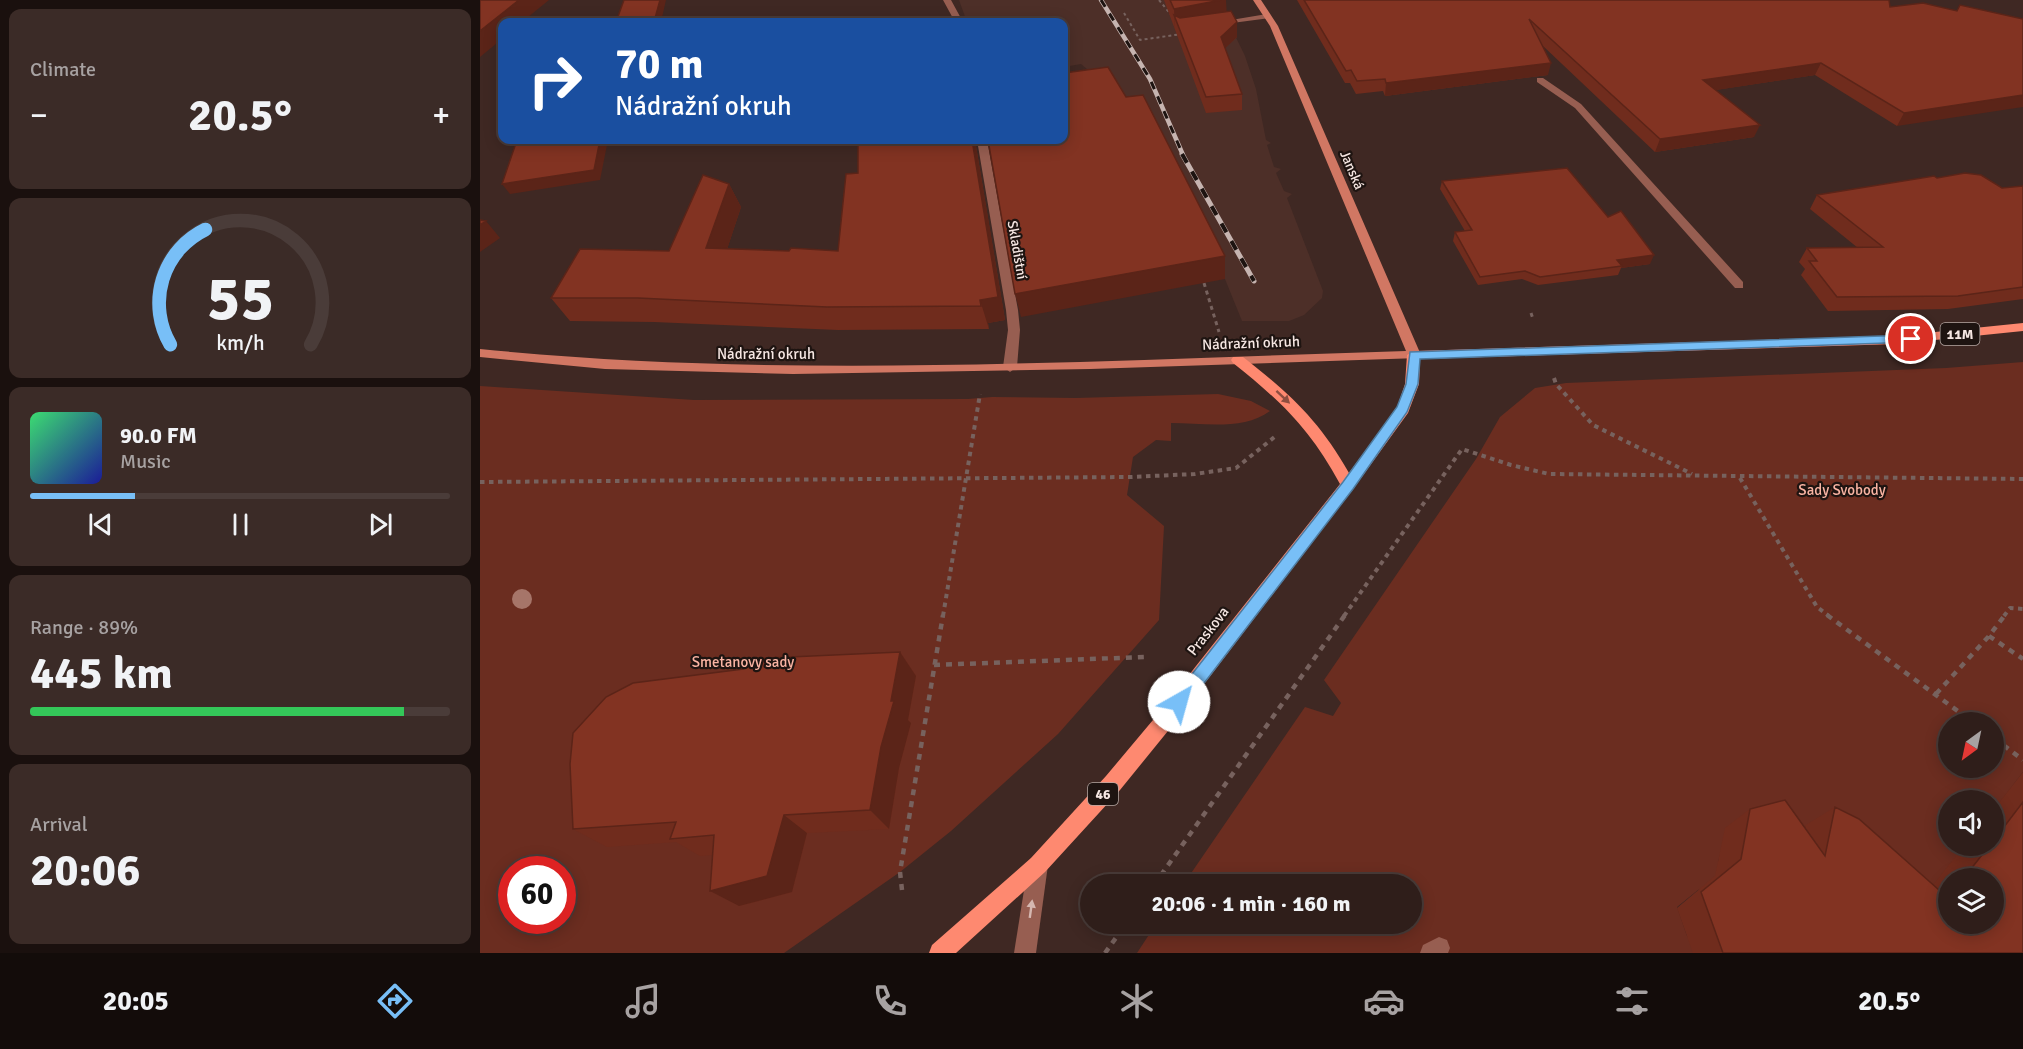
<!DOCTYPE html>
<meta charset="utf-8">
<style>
:root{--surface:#2f1e1a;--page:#3b2b27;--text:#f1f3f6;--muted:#a7a2a2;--line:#4a3c39;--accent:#78bff7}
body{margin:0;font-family:Signika,sans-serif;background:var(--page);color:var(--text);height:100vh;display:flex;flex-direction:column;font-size:22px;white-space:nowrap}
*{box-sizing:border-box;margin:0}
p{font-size:20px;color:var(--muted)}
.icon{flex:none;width:33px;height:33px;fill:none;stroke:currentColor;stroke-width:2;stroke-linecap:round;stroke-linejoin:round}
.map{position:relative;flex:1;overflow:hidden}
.drawer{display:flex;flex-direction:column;gap:9px;padding:9px;background:#1a100e;width:480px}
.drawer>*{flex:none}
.hud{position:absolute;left:18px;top:18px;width:570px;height:126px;border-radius:12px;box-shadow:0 3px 15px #0003,0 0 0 2px var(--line);background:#1a4fa0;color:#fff;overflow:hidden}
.needle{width:39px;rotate:213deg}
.tools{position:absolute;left:1458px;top:712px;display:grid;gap:12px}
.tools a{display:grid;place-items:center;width:66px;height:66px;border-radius:50%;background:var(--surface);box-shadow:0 3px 15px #0003,0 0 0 2px var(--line);font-size:30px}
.speed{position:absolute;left:18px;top:856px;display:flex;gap:12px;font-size:30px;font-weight:700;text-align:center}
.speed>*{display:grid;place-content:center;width:78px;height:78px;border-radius:50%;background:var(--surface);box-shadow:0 3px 15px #0003,0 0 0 2px var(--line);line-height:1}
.speed .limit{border:9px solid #d22;background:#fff;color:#111}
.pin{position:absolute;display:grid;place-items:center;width:51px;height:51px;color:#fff;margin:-26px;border:3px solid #fff;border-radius:50%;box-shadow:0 2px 6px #0007}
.me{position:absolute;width:66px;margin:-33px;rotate:38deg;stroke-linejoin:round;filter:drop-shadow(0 0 4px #0008)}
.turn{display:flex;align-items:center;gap:21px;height:126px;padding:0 18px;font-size:27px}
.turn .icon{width:78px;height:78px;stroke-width:2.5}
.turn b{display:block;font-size:42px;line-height:51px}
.big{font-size:45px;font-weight:800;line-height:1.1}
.drawer .card{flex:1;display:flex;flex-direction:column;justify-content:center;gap:9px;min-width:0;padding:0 21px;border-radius:12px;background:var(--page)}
.drawer .dial{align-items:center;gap:0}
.dial svg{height:156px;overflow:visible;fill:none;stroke:var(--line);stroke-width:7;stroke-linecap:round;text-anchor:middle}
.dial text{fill:var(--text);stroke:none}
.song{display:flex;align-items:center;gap:18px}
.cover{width:72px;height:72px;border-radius:9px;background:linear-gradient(135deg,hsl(140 70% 55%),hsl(240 70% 35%))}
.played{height:6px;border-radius:3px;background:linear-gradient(90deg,var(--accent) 25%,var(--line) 25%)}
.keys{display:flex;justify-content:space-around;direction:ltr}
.heat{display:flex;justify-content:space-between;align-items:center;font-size:33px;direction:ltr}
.charge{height:9px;border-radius:4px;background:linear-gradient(90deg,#34c759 89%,var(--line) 0)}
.trip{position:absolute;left:600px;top:874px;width:342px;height:60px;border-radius:30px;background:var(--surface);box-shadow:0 3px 15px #0003,0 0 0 2px var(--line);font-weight:800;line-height:60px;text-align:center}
.menu{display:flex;height:96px;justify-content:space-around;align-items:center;background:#130c0a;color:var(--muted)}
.menu .icon{width:42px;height:42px}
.menu .on{color:var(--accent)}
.menu b{font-size:27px;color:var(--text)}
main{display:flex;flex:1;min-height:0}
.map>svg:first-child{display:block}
</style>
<main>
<section class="drawer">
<div class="card"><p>Climate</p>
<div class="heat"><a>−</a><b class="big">20.5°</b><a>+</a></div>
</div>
<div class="card dial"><svg viewBox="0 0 100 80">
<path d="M14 69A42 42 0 1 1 86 69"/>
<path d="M14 69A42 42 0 0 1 32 10" stroke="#78bff7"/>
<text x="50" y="56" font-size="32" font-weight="700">55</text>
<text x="50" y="72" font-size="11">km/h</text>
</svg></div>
<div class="card">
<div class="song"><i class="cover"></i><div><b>90.0 FM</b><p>Music</p></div></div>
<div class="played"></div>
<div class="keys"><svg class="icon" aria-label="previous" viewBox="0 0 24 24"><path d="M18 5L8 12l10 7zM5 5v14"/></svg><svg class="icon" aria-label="pause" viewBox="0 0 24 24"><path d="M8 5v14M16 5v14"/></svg><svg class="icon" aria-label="next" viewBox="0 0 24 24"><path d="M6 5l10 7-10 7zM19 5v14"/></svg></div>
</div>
<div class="card"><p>Range · 89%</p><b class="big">445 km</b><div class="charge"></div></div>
<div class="card"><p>Arrival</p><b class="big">20:06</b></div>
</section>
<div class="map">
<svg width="1543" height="953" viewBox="0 0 1543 953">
<rect width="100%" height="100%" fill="#3f2823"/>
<path fill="#4d2f28" d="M479 0H733L747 19 765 56 776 89 786 140 791 143 787 145 794 167 801 169 796 173 804 191 812 194 807 198 843 291 842 298 824 315 809 321H762L745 279 665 117 601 64 584 67V22H487Z"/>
<path fill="#6b2d20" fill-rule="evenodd" d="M1543 362V772L1514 810V801H1468V846H1485L1428 917 1326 826 1322 841 1241 851 1238 862 1258 873 1218 890 1197 907 1207 936 1220 953H657L676 924H932V885H703L825 707 853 716 861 703 844 680 996 459 1020 417 1055 388 1086 383 1466 368ZM1468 723H1514V768H1468Z
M0 386 214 400 488 399 512 397 596 398 738 394 771 401 790 411C763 431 723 423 691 423V441L676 440 653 457 647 495 684 526 679 620 578 734 471 831 420 872 304 953H0ZM32 870H82V921H32Z"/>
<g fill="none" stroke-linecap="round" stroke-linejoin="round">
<path stroke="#77625e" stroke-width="2" stroke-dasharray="3 3" stroke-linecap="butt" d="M679 0 692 16
M644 13 660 40 702 34"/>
<path stroke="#77625e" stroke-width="3" stroke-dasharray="4 4" stroke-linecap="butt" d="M724 283 739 332
M1051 313 1053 319"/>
<path stroke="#77625e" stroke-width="4" stroke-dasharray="4.5 4.5" stroke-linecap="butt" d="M1074 378 1076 384 1113 425 1212 474
M1260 478 1337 607 1349 616
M0 482 650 477 715 474 756 468 797 435
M463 616 500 394
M864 616 982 449 1031 465 1069 474 1543 479
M1524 616 1530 608 1543 609"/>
<path stroke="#77625e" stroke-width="4.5" stroke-dasharray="6 6" stroke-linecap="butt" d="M1347 615 1494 723
M1509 636 1543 659
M454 665 664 657
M1456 694 1509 636 1525 615
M1514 738 1543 760
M674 885 865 615
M422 890 420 872 463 615
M625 953 646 924"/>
<path fill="#975e51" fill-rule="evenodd" d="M463 0H471L483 22H475Z
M787 14H790V18L737 25 733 23Z
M1057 78H1063L1101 104 1263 282V288H1255L1095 108 1057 82Z
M497 140H507L538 310 540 330 537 367 530 372 523 367 528 330 526 310Z
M959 937 967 940 970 948 968 953H940L943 945Z"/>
<path fill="#975e51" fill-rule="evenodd" d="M558 855 565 858 568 865 556 953H534L548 865 551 858Z"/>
<path fill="#d17763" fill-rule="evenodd" d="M773 0H781L798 26 941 355 939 358 610 369 313 374 125 369 0 357V349C307 380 618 360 926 351L790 26Z"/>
<path fill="#fe8970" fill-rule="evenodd" d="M1543 323V331L1416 344 940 359 939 384 928 413 873 489 692 726 640 790 565 872 476 953H449L452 945 551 858 626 776 678 714 860 484C830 429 802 402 753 363L751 360 753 357H763C809 393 839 420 869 473L917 408 925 384 927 355 934 351 1416 336Z"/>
<defs>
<path id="rail-far1" d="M621 0 670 79 703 155"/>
<path id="rail" d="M702 154 774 281"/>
</defs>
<use href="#rail-far1" stroke="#c6b4b0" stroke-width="4.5"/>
<use href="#rail" stroke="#c6b4b0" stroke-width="5"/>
<use href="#rail-far1" stroke="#1e1411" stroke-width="3" stroke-dasharray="8" stroke-linecap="butt"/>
<use href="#rail" stroke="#1e1411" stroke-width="4" stroke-dasharray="10" stroke-linecap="butt"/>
</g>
<circle fill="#a67569" cx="42" cy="599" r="10"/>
<path fill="#702c1d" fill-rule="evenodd" d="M684 0H746V11L757 22V37L745 48 762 94V110L726 113Z
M817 0H1409L1410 7 1477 11 1543 19 1417 126 1335 75 1235 90 1274 137 1175 152 1063 46 1068 75 905 96 903 91 876 94 870 83H865Z
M378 140H496H495L525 320 508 323 509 329 358 330 174 322 90 321 71 298 189 251 249 184 261 207 247 249 309 251H358L378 173Z
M1457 178 1522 188 1543 186V299L1468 309 1348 311 1321 275 1325 269 1319 262 1327 248H1378L1330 209 1337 195Z
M962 181 1128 217 1170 264 1141 268 1138 275 1058 285 1042 279 998 285 973 241 975 232 985 231 960 189Z
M420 652 436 676 428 720 431 723 419 768 409 829 327 833 312 892 259 906 232 855 220 856 196 842 127 847 93 829Z
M1543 772V953H1213L1197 908 1235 876 1245 828 1270 809 1325 828 1326 825 1355 807 1453 885 1484 846H1514V809ZM1468 879H1514L1468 924Z"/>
<path fill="#5b2418" d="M39 0H69L42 22H22V39L0 57V31Z
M180 0H186L181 22H174Z
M741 0H746L747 18 699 28 694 15 695 29 694 9Z
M757 22V37L741 52V37Z
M1071 63 1068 75 905 96 906 83Z
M1341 63 1335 75 1217 93 1223 80Z
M1543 95V107L1417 126 1424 113Z
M1280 125 1274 137 1175 152 1180 139Z
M120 140H128L120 180 30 194 22 184Z
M492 140H496H495L525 320 508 323 509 329 500 300Z
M249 184 261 207 240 271 226 248Z
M6 221 20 238 0 252V225Z
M1174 255 1170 264 1141 268 1142 266 1137 260Z
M745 256V279L541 317 535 294Z
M420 652 436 676 428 720 431 723 419 768 409 829 390 810 401 747Z
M304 815 327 833 312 892 259 906 230 891Z"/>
<path fill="#823322" stroke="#5b2418" stroke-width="1.5" d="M0 0H39L0 31Z
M144 0H180L174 22H136Z
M690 0H741L694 9Z
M824 0H1409L1410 7 1443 3 1477 11 1480 5 1543 19V95L1424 113 1341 63 1223 80 1280 125 1180 139 1049 19 1071 63 906 83 905 79 877 81 871 70 866 71Z
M751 11 757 22 741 37 762 94 726 97 694 15 700 18Z
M628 67 646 97 663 95 745 256 535 294 508 140H584V73Z
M37 140H120L114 170 22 184Z
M378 140H492L518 297 500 300 501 306 347 307 158 298H71L100 249 189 251 223 175 249 184 226 248 309 251 311 248 358 251 366 174 378 173Z
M1087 168 1128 217 1141 211 1174 255 1137 260 1142 266 1060 277 1045 271 1000 277 975 232 992 230 962 181Z
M1485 173 1501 175 1522 188 1543 186V287L1478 296 1357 297 1329 261H1337L1327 248 1403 247 1337 195 1454 176 1457 178Z
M0 220 6 221 0 225Z
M420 652 411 701H414L401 747 390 810 304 815 287 876 230 891 234 835 190 839 196 822 93 829 90 764 93 733 126 697 153 683 263 669 266 659Z
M1305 800 1345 856 1355 807 1379 819 1468 898V924H1514V879H1483L1509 846H1514V840L1543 802V953H1243L1221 892 1261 859 1270 809Z"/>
<defs><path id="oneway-solid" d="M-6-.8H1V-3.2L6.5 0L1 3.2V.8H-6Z" transform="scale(1.5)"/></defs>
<use fill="#8e4e40" href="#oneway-solid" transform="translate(803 397) rotate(43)"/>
<use fill="#d5b7b0" href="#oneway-solid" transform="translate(551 909) rotate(-82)"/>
<path fill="#78bff7" stroke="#4e7ca1" stroke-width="1.5" d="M1431 335 1436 336V342L940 359 938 384 927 412 873 489 705 708 699 710 694 708 691 702 694 697 863 482 917 407 926 384 930 352Z"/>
<g text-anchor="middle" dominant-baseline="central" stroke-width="4.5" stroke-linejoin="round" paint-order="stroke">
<g font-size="14" fill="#f6e7e3" stroke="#1e1411">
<text transform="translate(872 170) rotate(67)">Janská</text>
<text transform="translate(537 250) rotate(80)">Skladištní</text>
</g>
<g fill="#1e1411" stroke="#b5a8a4" stroke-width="1.5">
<rect x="1460.5" y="323" width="39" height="22" rx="4.5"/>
<rect x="608" y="783" width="30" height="22" rx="4.5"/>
</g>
<g font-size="14" font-weight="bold" fill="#f6e7e3">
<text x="1480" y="334">11M</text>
<text x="623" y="794">46</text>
</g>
<g font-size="15" fill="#f6e7e3" stroke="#1e1411">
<text transform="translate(771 343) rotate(-2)">Nádražní okruh</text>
<text x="286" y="354">Nádražní okruh</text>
<text transform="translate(728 631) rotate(-52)">Praskova</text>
</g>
<g font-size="15" fill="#fab4a3" stroke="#1e1411">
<text x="1362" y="490">Sady Svobody</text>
<text x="263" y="662">Smetanovy sady</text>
</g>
</g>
</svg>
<div class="tools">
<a><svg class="needle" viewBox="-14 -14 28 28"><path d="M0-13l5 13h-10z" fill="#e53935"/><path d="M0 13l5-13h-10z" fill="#a7a2a2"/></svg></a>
<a><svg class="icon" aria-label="sound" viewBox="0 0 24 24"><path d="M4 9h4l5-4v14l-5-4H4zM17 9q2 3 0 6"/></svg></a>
<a><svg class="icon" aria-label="layers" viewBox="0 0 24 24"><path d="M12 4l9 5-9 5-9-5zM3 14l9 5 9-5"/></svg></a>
</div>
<div class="speed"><div class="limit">60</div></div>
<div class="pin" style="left:1431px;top:339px;background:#d93025"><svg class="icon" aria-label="arrive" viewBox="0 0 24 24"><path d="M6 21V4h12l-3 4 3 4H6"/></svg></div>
<svg class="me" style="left:699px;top:702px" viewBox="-20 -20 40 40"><circle r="19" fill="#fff"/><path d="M0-13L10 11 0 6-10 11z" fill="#78bff7"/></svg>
<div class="trip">20:06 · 1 min · 160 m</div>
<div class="hud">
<div class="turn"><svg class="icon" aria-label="right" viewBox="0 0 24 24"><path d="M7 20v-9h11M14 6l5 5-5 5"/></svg><div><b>70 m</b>Nádražní okruh</div></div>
</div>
</div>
</main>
<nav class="menu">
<b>20:05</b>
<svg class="icon on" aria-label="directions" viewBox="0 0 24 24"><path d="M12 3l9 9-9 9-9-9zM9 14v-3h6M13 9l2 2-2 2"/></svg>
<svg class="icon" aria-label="music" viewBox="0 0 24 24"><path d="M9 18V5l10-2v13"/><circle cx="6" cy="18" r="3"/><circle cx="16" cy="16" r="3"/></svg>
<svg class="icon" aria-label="phone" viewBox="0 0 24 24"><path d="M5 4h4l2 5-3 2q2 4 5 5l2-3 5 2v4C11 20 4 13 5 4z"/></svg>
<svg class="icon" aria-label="climate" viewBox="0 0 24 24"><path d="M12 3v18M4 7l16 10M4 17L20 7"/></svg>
<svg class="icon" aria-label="car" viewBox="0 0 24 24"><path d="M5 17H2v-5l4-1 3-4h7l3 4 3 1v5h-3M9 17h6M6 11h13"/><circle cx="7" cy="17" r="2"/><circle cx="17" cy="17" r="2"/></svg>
<svg class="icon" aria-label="filters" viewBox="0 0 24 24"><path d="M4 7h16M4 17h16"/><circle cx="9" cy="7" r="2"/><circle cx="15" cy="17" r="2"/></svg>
<b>20.5°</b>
</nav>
